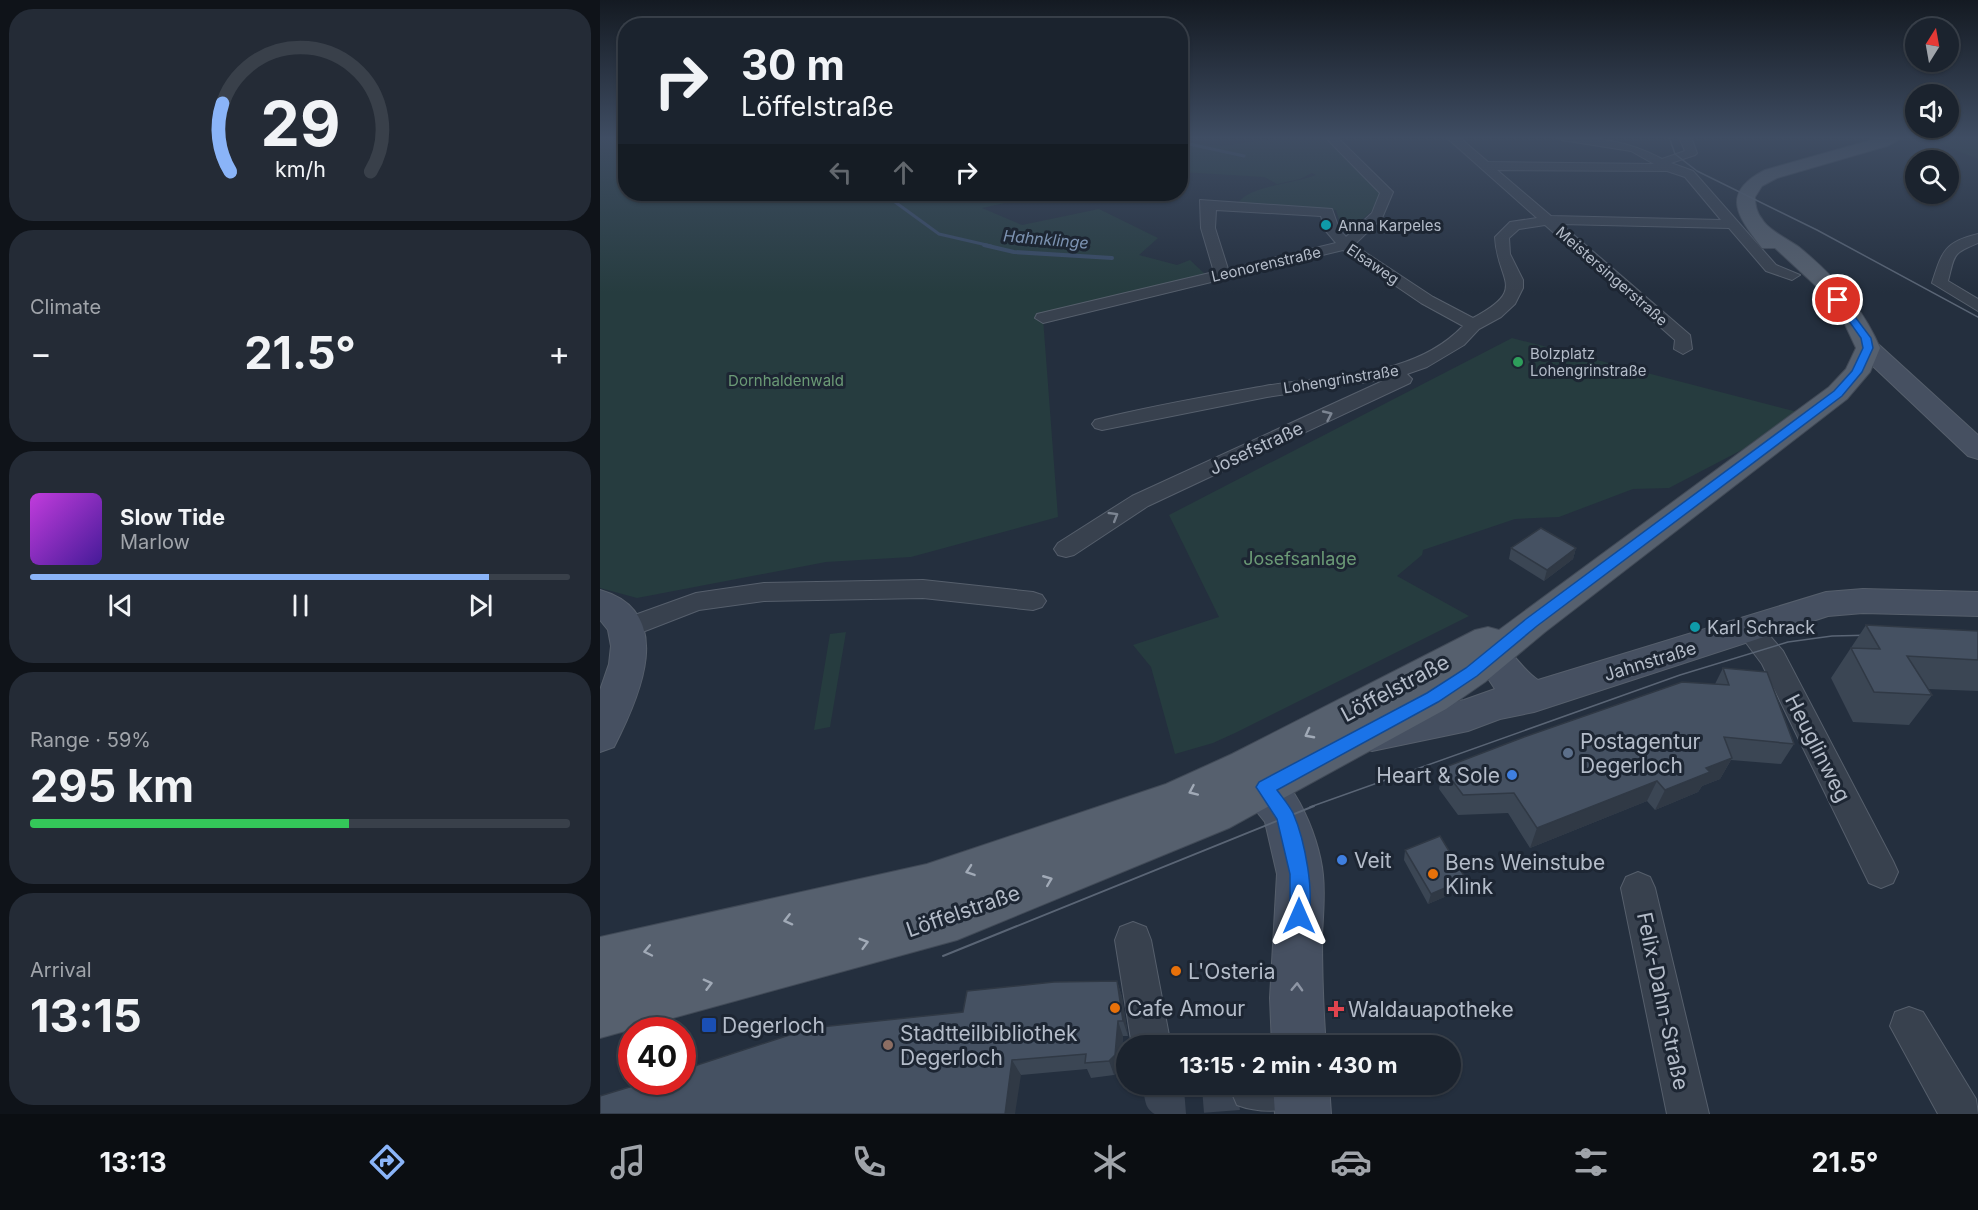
<!DOCTYPE html>
<meta charset="utf-8">
<style>
:root{--surface:#1b232e;--page:#242b36;--text:#f1f3f6;--muted:#a0a4aa;--line:#39404a;--accent:#8ab4f8}
body{margin:0;font-family:Inter,sans-serif;background:var(--page);color:var(--text);height:100vh;display:flex;flex-direction:column;font-size:22px;white-space:nowrap}
*{box-sizing:border-box;margin:0}
p{font-size:20px;color:var(--muted)}
.icon{flex:none;width:33px;height:33px;fill:none;stroke:currentColor;stroke-width:2;stroke-linecap:round;stroke-linejoin:round}
.map{position:relative;flex:1;overflow:hidden}
.side{display:flex;flex-direction:column;gap:9px;padding:9px;background:#0f1319;width:600px}
.side>*{flex:none}
.banner{position:absolute;left:18px;top:18px;width:570px;height:183px;border-radius:24px;box-shadow:0 2px 4px #0004,0 0 0 2px var(--line);background:#1b232e;color:var(--text);overflow:hidden}
.needle{width:39px;rotate:11deg}
.tools{position:absolute;left:1305px;top:18px;display:grid;gap:12px}
.tools a{display:grid;place-items:center;width:54px;height:54px;border-radius:50%;background:var(--surface);box-shadow:0 2px 4px #0004,0 0 0 2px var(--line);font-size:30px}
.speed{position:absolute;left:18px;top:1017px;display:flex;gap:12px;font-size:30px;font-weight:700;text-align:center}
.speed>*{display:grid;place-content:center;width:78px;height:78px;border-radius:50%;background:var(--surface);box-shadow:0 2px 4px #0004,0 0 0 2px var(--line);line-height:1}
.speed .limit{border:9px solid #d22;background:#fff;color:#111}
.pin{position:absolute;display:grid;place-items:center;width:51px;height:51px;color:#fff;margin:-26px;border:3px solid #fff;border-radius:50%;box-shadow:0 2px 6px #0007}
.me{position:absolute;width:66px;margin:-33px;rotate:0deg;stroke-linejoin:round;filter:drop-shadow(0 0 4px #0008)}
.turn{display:flex;align-items:center;gap:21px;height:126px;padding:0 24px;font-size:27px}
.turn .icon{width:78px;height:78px;stroke-width:2.5}
.turn b{display:block;font-size:42px;line-height:51px}
.lanes{display:flex;align-items:center;height:57px;padding:0 24px;background:#0003;justify-content:center;gap:30px;direction:ltr}
.lanes .off{opacity:.35}
.big{font-size:45px;font-weight:700;line-height:1.1}
.side .widget{flex:1;display:flex;flex-direction:column;justify-content:center;gap:9px;min-width:0;padding:0 21px;border-radius:24px;background:var(--page)}
.side .dial{align-items:center;gap:0}
.dial svg{height:156px;overflow:visible;fill:none;stroke:var(--line);stroke-width:7;stroke-linecap:round;text-anchor:middle}
.dial text{fill:var(--text);stroke:none}
.song{display:flex;align-items:center;gap:18px}
.cover{width:72px;height:72px;border-radius:9px;background:linear-gradient(135deg,hsl(290 70% 55%),hsl(260 70% 35%))}
.played{height:6px;border-radius:3px;background:linear-gradient(90deg,var(--accent) 85%,var(--line) 85%)}
.keys{display:flex;justify-content:space-around;direction:ltr}
.heat{display:flex;justify-content:space-between;align-items:center;font-size:33px;direction:ltr}
.charge{height:9px;border-radius:4px;background:linear-gradient(90deg,#34c759 59%,var(--line) 0)}
.trip{position:absolute;left:516px;top:1035px;width:345px;height:60px;border-radius:30px;background:var(--surface);box-shadow:0 2px 4px #0004,0 0 0 2px var(--line);font-weight:700;line-height:60px;text-align:center}
.menu{display:flex;height:96px;justify-content:space-around;align-items:center;background:#0b0e12;color:var(--muted)}
.menu .icon{width:42px;height:42px}
.menu .current{color:var(--accent)}
.menu b{font-size:27px;color:var(--text)}
main{display:flex;flex:1;min-height:0}
.map>svg:first-child{display:block}
</style>
<main>
<section class="side">
<div class="widget dial"><svg viewBox="0 0 100 80">
<path d="M14 69A42 42 0 1 1 86 69"/>
<path d="M14 69A42 42 0 0 1 10 34" stroke="#8ab4f8"/>
<text x="50" y="56" font-size="32" font-weight="700">29</text>
<text x="50" y="72" font-size="11">km/h</text>
</svg></div>
<div class="widget"><p>Climate</p>
<div class="heat"><a>−</a><b class="big">21.5°</b><a>+</a></div>
</div>
<div class="widget">
<div class="song"><i class="cover"></i><div><b>Slow Tide</b><p>Marlow</p></div></div>
<div class="played"></div>
<div class="keys"><svg class="icon" aria-label="previous" viewBox="0 0 24 24"><path d="M18 5L8 12l10 7zM5 5v14"/></svg><svg class="icon" aria-label="pause" viewBox="0 0 24 24"><path d="M8 5v14M16 5v14"/></svg><svg class="icon" aria-label="next" viewBox="0 0 24 24"><path d="M6 5l10 7-10 7zM19 5v14"/></svg></div>
</div>
<div class="widget"><p>Range · 59%</p><b class="big">295 km</b><div class="charge"></div></div>
<div class="widget"><p>Arrival</p><b class="big">13:15</b></div>
</section>
<div class="map">
<svg width="1378" height="1114" viewBox="0 0 1378 1114">
<rect width="100%" height="100%" fill="#242f3e"/>
<path fill="#263c3f" d="M0 137H25L26 194H448L382 208 422 225 499 209 558 238 539 255 577 265 590 260 606 275 443 318 458 517 311 557 226 562 37 598 0 588Z
M688 137H725L777 186 780 192 774 209 748 232 743 231 736 210 642 205 639 202C650 186 697 183 716 175L712 173 700 179 677 184 664 177 581 172V142L622 146Z
M1378 137V159L1325 138 1326 137Z
M912 338 1209 415 1069 488 1033 489 959 517 915 519 823 550 822 555 797 576 869 616 635 733 613 743 575 754 551 667 533 645 619 617 569 515Z
M246 632 230 727 214 730 230 634Z"/>
<g fill="none" stroke-linecap="round" stroke-linejoin="round">
<path stroke="#394c67" stroke-width="3" d="M580 142 644 156
M284 194 339 234 391 246"/>
<path stroke="#394c67" stroke-width="4" d="M384 245 414 252 512 258"/>
<path stroke="#3a4453" stroke-width="36" stroke-dasharray="36 18" stroke-linecap="butt" d="M560 1084 563 1098 651 1091"/>
<defs>
<path id="street" d="M725 137H737L793 192 782 218 754 245 833 297 873 318C929 288 897 282 895 237L910 222 937 218 846 137H859L888 162 1054 164 1031 151 962 140 956 137C996 137 1027 140 1062 159L1085 151 1079 137H1091L1097 153 1095 155 1071 163 1093 171 1176 265 1200 275 1192 280 1166 271 1129 228 961 224 1090 335 1092 349 1083 354 1074 349 1075 340 945 225 919 229 909 238 910 254 923 280V288L915 304 901 317 879 329 864 345 827 367 807 374 812 379 810 383 548 506 474 555 466 557 458 555 454 549 458 543 532 496 787 379 667 397 502 430 495 428 492 424 495 420C551 406 609 396 665 386 732 374 812 379 863 326L821 303 743 250 443 323 435 318 437 314 614 272 601 228 600 200 732 209 739 229 746 237 772 213 780 193ZM897 170 1067 171 1085 177 1121 220 951 216ZM616 210 721 216 725 230 736 243 628 269 615 228Z
M1378 234V243C1351 254 1355 255 1348 281L1378 299V311L1332 283C1342 252 1344 242 1378 234Z
M323 580 433 592 442 595 446 601 442 607 433 610 323 598 164 601 99 610 27 638 18 635 14 628 18 621 96 593 164 583Z
M1148 618 1157 621 1183 651 1293 861 1298 872 1293 883 1281 888 1269 883 1162 664 1135 628 1139 621Z
M1038 872 1050 877 1055 888 1109 1114H1067L1021 888 1026 877Z
M533 922 546 927 551 940 571 1046H532L515 940 520 927Z
M1309 1007 1323 1012 1376 1099 1378 1114H1338L1290 1026 1295 1012Z
M634 1084H720L721 1088 715 1102C692 1112 660 1114 637 1105L631 1091Z"/>
<path id="secondary" d="M1268 341 1277 343 1378 435V459L1368 456 1259 353 1256 348 1259 343Z
M1263 589 1378 592V616L1263 613 1228 616 934 712 900 719 868 731 772 751 758 746 752 734 758 722 772 717 864 700 895 689 874 657 880 647C911 637 915 665 938 680L1226 592Z
M0 590C78 612 39 698 14 747L0 752V690L9 664 11 646 8 630 0 620Z
M648 751C690 766 719 833 723 875 725 895 723 916 722 935 722 972 723 1008 726 1046H672L670 998 677 874 665 822 633 782 627 769 633 756Z
M673 1084H729L731 1114H675Z"/>
<path id="primary" d="M1282 137H1304L1287 146 1177 178 1162 186 1155 197C1155 205 1157 213 1162 219 1168 230 1188 239 1199 247 1233 275 1263 307 1280 348L1270 372 1247 399 945 632 885 682 846 709 629 828 357 940 0 1038V937L327 864 566 784 632 754 875 630 888 627 899 630 1229 387 1246 369 1256 348 1241 316 1215 285 1175 248H1162C1137 216 1120 193 1165 170Z"/>
</defs>
<use href="#street" stroke="#565f6c" stroke-width="2"/>
<use href="#secondary" stroke="#565f6c" stroke-width="2"/>
<use href="#primary" stroke="#414a57" stroke-width="2"/>
<use href="#street" fill="#38414e" fill-rule="evenodd"/>
<use href="#secondary" fill="#465061" fill-rule="evenodd"/>
<use href="#primary" fill="#56606e" fill-rule="evenodd"/>
<path stroke="#5a6575" stroke-width="1.5" d="M1069 137 1075 154 1097 171 1217 230 1378 317
M710 807 1080 675 1188 642 1232 636 1276 635"/>
<path stroke="#5a6575" stroke-width="2" d="M343 956 714 806"/>
</g>
<path fill="#3b4654" d="M911 548H976L973 559 944 581 909 559Z
M1266 625 1378 631V691L1328 689 1332 695 1309 725 1253 722 1231 678Z
M1123 668 1194 744 1181 764 1131 760 1120 779 1102 786 1098 792 1055 810 1047 801 930 848 908 813 858 815 839 789 843 768 1115 684Z
M805 850 866 879 863 889 828 904 804 860Z
M517 981 522 997 528 1036H523L520 1069 514 1075 491 1078 487 1069 421 1075 363 1012Z"/>
<path fill="#303945" d="M976 548 973 559 944 581 947 570Z
M1132 758 1120 779 1102 786 1098 792 1055 810 1065 790 1106 768Z
M1057 781 1047 801 930 848 937 828Z
M866 879 863 889 828 904 831 894Z
M517 981 522 997 528 1036 523 1021Z
M518 1021 523 1036 520 1069 514 1075 509 1061Z
M412 1060 421 1075 415 1114H405Z"/>
<path fill="#455162" stroke="#303945" stroke-width="1.5" d="M941 528 976 548 947 570 911 548Z
M1266 625 1378 631V660L1307 656 1332 695 1274 692 1251 648 1280 649Z
M1123 668 1167 672 1194 744 1124 737 1132 758 1106 768 1110 772 1065 790 1057 781 937 828 914 793 863 795 843 768 924 737 1082 682 1129 685Z
M840 836 866 879 831 894 805 850Z
M517 981 523 1021H518L515 1055 509 1061 485 1063 486 1054 412 1060 405 1114H0V1096L46 1082H82V1070L211 1028 363 1012 367 991 454 982Z"/>
<defs><path id="oneway-chevron" d="M-2-3.5L2.5 0L-2 3.5" fill="none" stroke-width="1.6" stroke-linecap="round" stroke-linejoin="round" transform="scale(1.5)"/></defs>
<g stroke="#7c8592">
<use href="#oneway-chevron" transform="translate(728 415) rotate(-25)"/>
<use href="#oneway-chevron" transform="translate(514 516) rotate(-31)"/>
</g>
<g stroke="#a1aab7">
<use href="#oneway-chevron" transform="translate(709 734) rotate(152)"/>
<use href="#oneway-chevron" transform="translate(593 791) rotate(156)"/>
<use href="#oneway-chevron" transform="translate(370 871) rotate(161)"/>
<use href="#oneway-chevron" transform="translate(448 880) rotate(-22)"/>
<use href="#oneway-chevron" transform="translate(188 920) rotate(166)"/>
<use href="#oneway-chevron" transform="translate(264 943) rotate(-16)"/>
<use href="#oneway-chevron" transform="translate(48 951) rotate(168)"/>
<use href="#oneway-chevron" transform="translate(108 984) rotate(-15)"/>
</g>
<use stroke="#8e96a5" href="#oneway-chevron" transform="translate(697 987) rotate(-88)"/>
<linearGradient id="sky" x2="0" y2="1"><stop stop-color="#141a22"/><stop offset="0.47" stop-color="#3f4d63"/><stop offset="1" stop-color="#3f4d63" stop-opacity="0"/></linearGradient>
<rect width="1378" height="293" fill="url(#sky)"/>
<path fill="#1a73e8" stroke="#114b97" stroke-width="1.5" d="M1235 298H1241L1271 338 1273 348 1262 372 1242 396 937 626 877 676 838 702 677 790C682 797 689 805 693 813 704 838 717 898 706 923L699 926 692 923 690 916V874L677 819 656 787 659 782 827 693 866 668 926 619 1234 391 1252 371 1263 348 1261 338 1234 300Z"/>
<g fill="#0f9aa8" stroke="#1d2633" stroke-width="2">
<circle cx="726" cy="225" r="6"/>
<circle cx="1095" cy="627" r="6"/>
</g>
<circle fill="#2e9e5b" stroke="#1d2633" stroke-width="2" cx="918" cy="362" r="6"/>
<circle fill="#5c6f8a" stroke="#1d2633" stroke-width="2" cx="968" cy="753" r="6"/>
<g fill="#3f7fe0" stroke="#1d2633" stroke-width="2">
<circle cx="912" cy="775" r="6"/>
<circle cx="742" cy="860" r="6"/>
</g>
<g fill="#e8710a" stroke="#1d2633" stroke-width="2">
<circle cx="833" cy="874" r="6"/>
<circle cx="576" cy="971" r="6"/>
<circle cx="515" cy="1008" r="6"/>
</g>
<path fill="#e0444e" stroke="#1d2633" stroke-width="2" d="M733 1000h6v6h6v6h-6v6h-6v-6h-6v-6h6z"/>
<rect fill="#1a4fb4" stroke="#1d2633" stroke-width="2" x="101" y="1017" width="16" height="16" rx="3"/>
<circle fill="#8d6e63" stroke="#1d2633" stroke-width="2" cx="288" cy="1045" r="6"/>
<g text-anchor="middle" dominant-baseline="central" stroke-width="6" stroke-linejoin="round" paint-order="stroke">
<g font-size="15" fill="#b4bcc9" stroke="#1d2633" text-anchor="start">
<text x="738" y="225">Anna Karpeles</text>
<text x="930" y="353">Bolzplatz<tspan x="930" dy="17">Lohengrinstraße</tspan></text>
</g>
<g font-size="15" fill="#b4bcc9" stroke="#1d2633">
<text transform="translate(666 264) rotate(-13)">Leonorenstraße</text>
<text transform="translate(773 264) rotate(34)">Elsaweg</text>
<text transform="translate(1012 276) rotate(41)">Meistersingerstraße</text>
<text transform="translate(741 379) rotate(-9)">Lohengrinstraße</text>
</g>
<g font-size="15" fill="#6b9a76" stroke="#1d2633">
<text x="186" y="380">Dornhaldenwald</text>
</g>
<g font-size="16" font-style="italic" fill="#7c92b1" stroke="#1d2633">
<text transform="translate(446 239) rotate(5)">Hahnklinge</text>
</g>
<g font-size="18" fill="#b4bcc9" stroke="#1d2633">
<text transform="translate(656 448) rotate(-25)">Josefstraße</text>
<text transform="translate(1050 661) rotate(-17)">Jahnstraße</text>
</g>
<g font-size="18" fill="#6b9a76" stroke="#1d2633">
<text x="700" y="558">Josefsanlage</text>
</g>
<g font-size="18" fill="#b4bcc9" stroke="#1d2633" text-anchor="start">
<text x="1107" y="627">Karl Schrack</text>
</g>
<g font-size="21" fill="#b4bcc9" stroke="#1d2633">
<text transform="translate(795 688) rotate(-28)">Löffelstraße</text>
<text transform="translate(1218 748) rotate(63)">Heuglinweg</text>
<text transform="translate(363 911) rotate(-19)">Löffelstraße</text>
<text transform="translate(1063 1001) rotate(78)">Felix-Dahn-Straße</text>
</g>
<g font-size="21" fill="#b4bcc9" stroke="#1d2633" text-anchor="start">
<text x="980" y="741">Postagentur<tspan x="980" dy="24">Degerloch</tspan></text>
<text x="900" y="775" text-anchor="end">Heart &amp; Sole</text>
<text x="754" y="860">Veit</text>
<text x="845" y="862">Bens Weinstube<tspan x="845" dy="24">Klink</tspan></text>
<text x="588" y="971">L'Osteria</text>
<text x="527" y="1008">Cafe Amour</text>
<text x="748" y="1009">Waldauapotheke</text>
<text x="122" y="1025">Degerloch</text>
<text x="300" y="1033">Stadtteilbibliothek<tspan x="300" dy="24">Degerloch</tspan></text>
</g>
</g>
</svg>
<div class="tools">
<a><svg class="needle" viewBox="-14 -14 28 28"><path d="M0-13l5 13h-10z" fill="#e53935"/><path d="M0 13l5-13h-10z" fill="#a0a4aa"/></svg></a>
<a><svg class="icon" aria-label="sound" viewBox="0 0 24 24"><path d="M4 9h4l5-4v14l-5-4H4zM17 9q2 3 0 6"/></svg></a>
<a><svg class="icon" aria-label="search" viewBox="0 0 24 24"><circle cx="10" cy="10" r="6"/><path d="M15 15l6 6"/></svg></a>
</div>
<div class="speed"><div class="limit">40</div></div>
<div class="pin" style="left:1238px;top:300px;background:#d93025"><svg class="icon" aria-label="arrive" viewBox="0 0 24 24"><path d="M6 21V4h12l-3 4 3 4H6"/></svg></div>
<svg class="me" style="left:699px;top:916px" viewBox="-20 -20 40 40"><path d="M0-17L14 15 0 8-14 15z" fill="#1a73e8" stroke="#fff" stroke-width="4"/></svg>
<div class="trip">13:15 · 2 min · 430 m</div>
<div class="banner">
<div class="turn"><svg class="icon" aria-label="right" viewBox="0 0 24 24"><path d="M7 20v-9h11M14 6l5 5-5 5"/></svg><div><b>30 m</b>Löffelstraße</div></div>
<div class="lanes"><svg class="icon off" aria-label="left" viewBox="0 0 24 24"><path d="M17 20v-9H6M10 6l-5 5 5 5"/></svg><svg class="icon off" aria-label="ahead" viewBox="0 0 24 24"><path d="M12 20V5M6 11l6-6 6 6"/></svg><svg class="icon" aria-label="right" viewBox="0 0 24 24"><path d="M7 20v-9h11M14 6l5 5-5 5"/></svg></div>
</div>
</div>
</main>
<nav class="menu">
<b>13:13</b>
<svg class="icon current" aria-label="directions" viewBox="0 0 24 24"><path d="M12 3l9 9-9 9-9-9zM9 14v-3h6M13 9l2 2-2 2"/></svg>
<svg class="icon" aria-label="music" viewBox="0 0 24 24"><path d="M9 18V5l10-2v13"/><circle cx="6" cy="18" r="3"/><circle cx="16" cy="16" r="3"/></svg>
<svg class="icon" aria-label="phone" viewBox="0 0 24 24"><path d="M5 4h4l2 5-3 2q2 4 5 5l2-3 5 2v4C11 20 4 13 5 4z"/></svg>
<svg class="icon" aria-label="climate" viewBox="0 0 24 24"><path d="M12 3v18M4 7l16 10M4 17L20 7"/></svg>
<svg class="icon" aria-label="car" viewBox="0 0 24 24"><path d="M5 17H2v-5l4-1 3-4h7l3 4 3 1v5h-3M9 17h6M6 11h13"/><circle cx="7" cy="17" r="2"/><circle cx="17" cy="17" r="2"/></svg>
<svg class="icon" aria-label="filters" viewBox="0 0 24 24"><path d="M4 7h16M4 17h16"/><circle cx="9" cy="7" r="2"/><circle cx="15" cy="17" r="2"/></svg>
<b>21.5°</b>
</nav>
